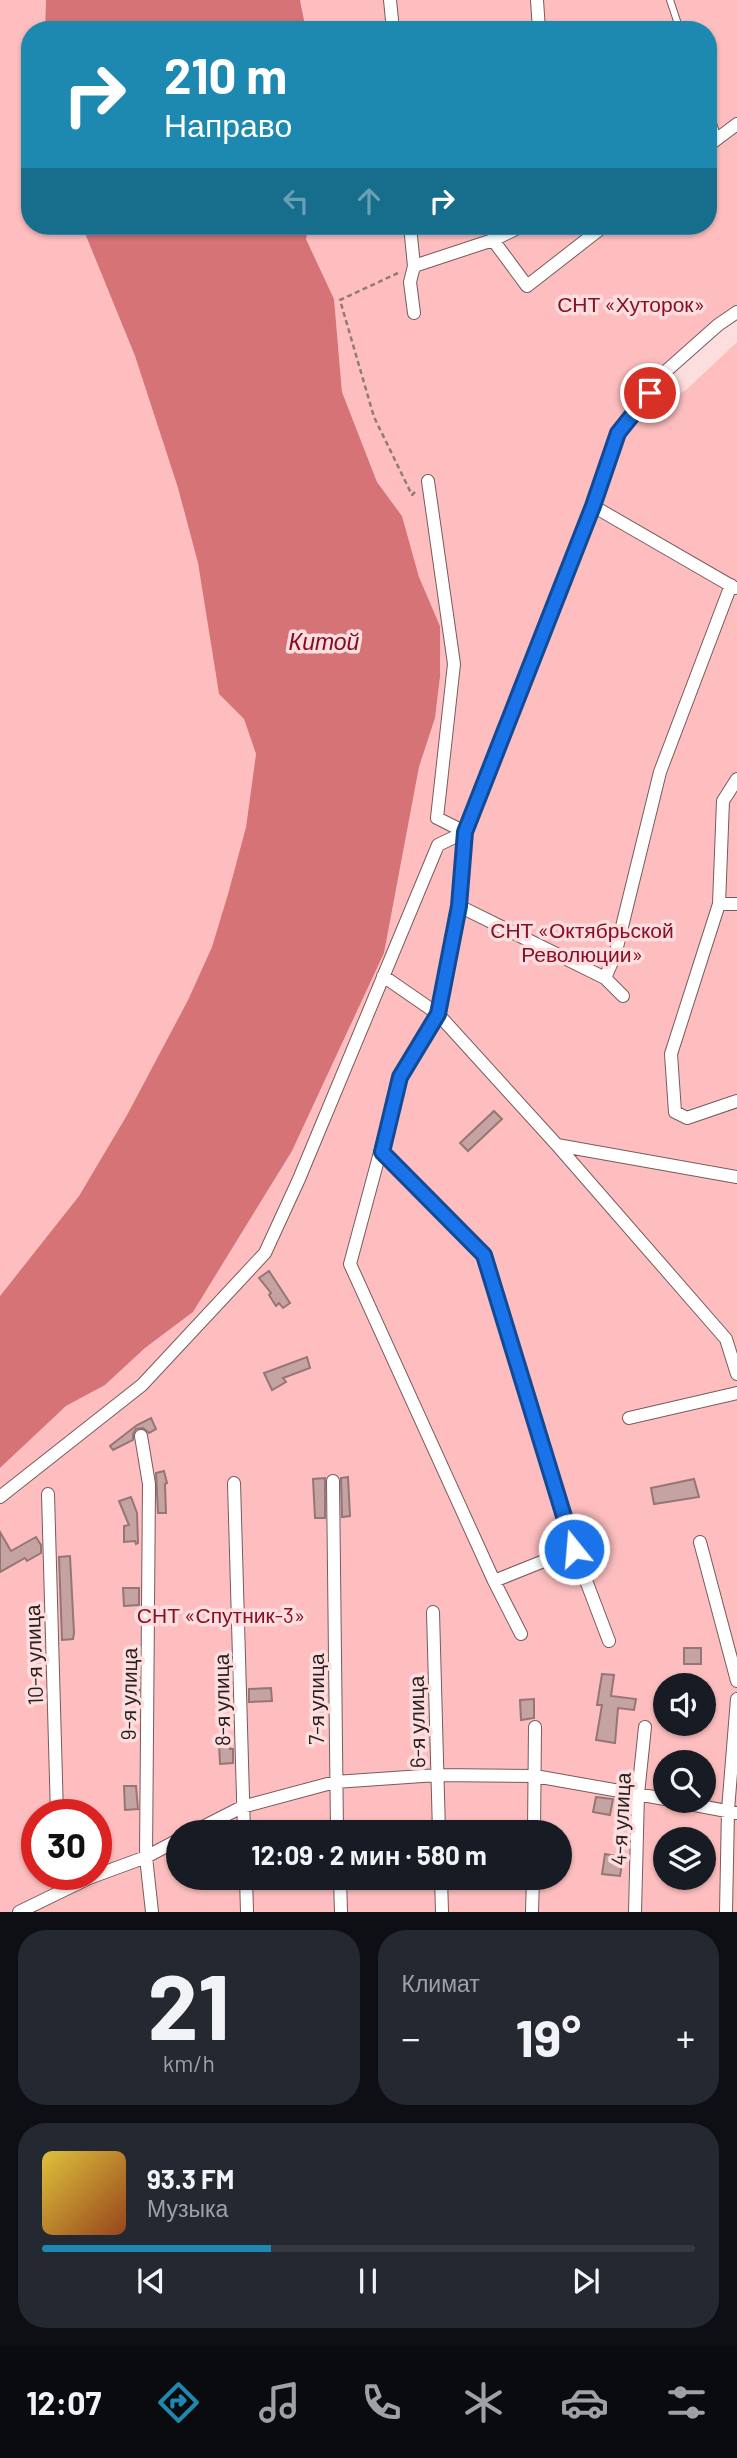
<!DOCTYPE html>
<html lang="ru">
<meta charset="utf-8">
<style>
:root{--surface:#171b24;--page:#242831;--text:#f1f3f6;--muted:#9ea1a6;--line:#363941;--accent:#1d89b0}
body{margin:0;font-family:Barlow,sans-serif;background:var(--page);color:var(--text);height:100vh;display:flex;flex-direction:column;font-size:26px;white-space:nowrap}
*{box-sizing:border-box;margin:0}
p{font-size:23px;color:var(--muted)}
.icon{flex:none;width:38px;height:38px;fill:none;stroke:currentColor;stroke-width:2;stroke-linecap:round;stroke-linejoin:round}
.map{position:relative;height:1912px;overflow:hidden}
.details{display:flex;flex-direction:column;gap:18px;padding:18px;background:#0d0f14;flex:1}
.details>*{flex:none}
.hud{position:absolute;left:21px;top:21px;width:696px;height:214px;border-radius:28px;box-shadow:0 2px 5px #0004;background:#1d89b0;color:#fff;overflow:hidden}
.controls{position:absolute;left:653px;top:1673px;display:grid;gap:14px}
.controls a{display:grid;place-items:center;width:63px;height:63px;border-radius:50%;background:var(--surface);box-shadow:0 2px 5px #0004;font-size:35px}
.speed{position:absolute;left:21px;top:1799px;display:flex;gap:14px;font-size:35px;font-weight:700;text-align:center}
.speed>*{display:grid;place-content:center;width:91px;height:91px;border-radius:50%;background:var(--surface);box-shadow:0 2px 5px #0004;line-height:1}
.speed .limit{border:10px solid #d22;background:#fff;color:#111}
.pin{position:absolute;display:grid;place-items:center;width:60px;height:60px;color:#fff;margin:-30px;border:4px solid #fff;border-radius:50%;box-shadow:0 2px 7px #0007}
.me{position:absolute;width:77px;margin:-38px;rotate:343deg;stroke-linejoin:round;filter:drop-shadow(0 0 5px #0008)}
.turn{display:flex;align-items:center;gap:24px;height:147px;padding:0 28px;font-size:32px}
.turn .icon{width:91px;height:91px;stroke-width:2.5}
.turn b{display:block;font-size:49px;line-height:60px}
.lanes{display:flex;align-items:center;height:66px;padding:0 28px;background:#0003;justify-content:center;gap:35px;direction:ltr}
.lanes .off{opacity:.35}
.big{font-size:52px;font-weight:700;line-height:1.1}
.details .widget{flex:1;display:flex;flex-direction:column;justify-content:center;gap:10px;min-width:0;padding:0 24px;border-radius:28px;background:var(--page)}
.details .dial{align-items:center;gap:0}
.dial b{font-size:91px;line-height:1}
.song{display:flex;align-items:center;gap:21px}
.cover{width:84px;height:84px;border-radius:10px;background:linear-gradient(135deg,hsl(50 70% 55%),hsl(20 70% 35%))}
.played{height:7px;border-radius:4px;background:linear-gradient(90deg,var(--accent) 35%,var(--line) 35%)}
.keys{display:flex;justify-content:space-around;direction:ltr}
.heat{display:flex;justify-content:space-between;align-items:center;font-size:38px;direction:ltr}
.details .tiles{flex:1;display:grid;gap:18px;grid-template-columns:1fr 1fr}
.widget:last-child{grid-column:span 2}
.trip{position:absolute;left:166px;top:1820px;width:406px;height:70px;border-radius:35px;background:var(--surface);box-shadow:0 2px 5px #0004;font-weight:700;line-height:70px;text-align:center}
.tab-bar{display:flex;height:112px;justify-content:space-around;align-items:center;background:#090b0e;color:var(--muted)}
.tab-bar .icon{width:49px;height:49px}
.tab-bar .active{color:var(--accent)}
.tab-bar b{font-size:32px;color:var(--text)}
.map>svg:first-child{display:block}
</style>
<div class="map">
<svg width="737" height="1912" viewBox="0 0 737 1912">
<rect width="100%" height="100%" fill="#fcdede"/>
<path fill="#febebf" fill-rule="evenodd" d="M0 0H46L45 30H30V226H82L135 356 178 488 198 563 219 694 244 719 256 754 246 827 228 894 213 947 188 1000 127 1115 79 1196 0 1296Z
M300 0H737V314L618 420 624 425 686 390 737 342V1912H0V1468L66 1406 105 1385 145 1348 193 1312 292 1151 384 953 419 767 435 718 440 677V626L419 577 402 516 377 482 342 392 334 299 306 239 309 226H709V30H306ZM665 1685H704V1724H665ZM665 1762H704V1801H665ZM37 1815H96V1874H37ZM178 1832H560V1878H178ZM665 1839H704V1878H665Z"/>
<path fill="#d67377" d="M46 0H300L306 30H45Z
M82 226H309L306 239 334 299 342 392 377 482 402 516 419 577 440 626V677L435 718 419 767 384 953 292 1151 193 1312 145 1348 105 1385 66 1406 0 1468V1296L79 1196 127 1115 188 1000 212 947 228 894 246 827 256 754 244 719 219 694 198 563 178 488 135 356Z"/>
<path fill="#c6a3a3" stroke="#957575" stroke-width="2" d="M494 1111 502 1119 468 1151 460 1143Z
M269 1271 290 1303 283 1308 279 1303 276 1306 269 1295 271 1293 259 1278Z
M307 1357 310 1368 283 1378 286 1382 272 1390 264 1373Z
M151 1418 156 1429 149 1433 143 1428 136 1429 133 1434V1440L113 1450 110 1446 137 1425Z
M164 1471 167 1483 165 1484 166 1513H158L156 1473Z
M348 1477 350 1516 342 1517 341 1478Z
M325 1478V1518H315L313 1479Z
M694 1479 699 1497 654 1504 651 1488Z
M131 1497 137 1513 138 1543 136 1544 135 1541 124 1542V1526L129 1525 119 1501Z
M0 1532 11 1551 36 1537 41 1545V1553L27 1561 25 1558 0 1572Z
M70 1556 74 1633 73 1639 62 1640 59 1557Z
M123 1588H139V1605L124 1606Z
M684 1648H701V1664H684Z
M127 1652H139V1695H129Z
M602 1674 614 1675 611 1696 636 1699 634 1710 618 1708 615 1743 596 1740 602 1705H597Z
M271 1688 272 1701 249 1702V1689Z
M534 1699V1718L521 1720 520 1700Z
M230 1743V1749H233V1763L220 1764 219 1744Z
M124 1786H136L138 1809 125 1810Z
M596 1797 613 1799 610 1815 593 1812Z
M605 1854 623 1857 620 1876 602 1874Z"/>
<g fill="none" stroke-linecap="round" stroke-linejoin="round">
<defs>
<path id="service" d="M670 0 680 30
M709 112 718 138"/>
<path id="minor" d="M390 0 393 30
M537 0 539 30
M709 145 737 124
M410 226 414 266 493 240 522 226
M493 240 527 286 604 226
M414 266 410 282 414 313
M428 481 454 664 437 818 465 832
M593 506 735 588
M737 779 723 801 719 904 671 1054 675 1112 687 1118 737 1101
M719 904H737
M459 906 605 978 623 996
M383 976 438 1014 557 1145 726 1339 737 1374
M605 978 615 955 660 772 731 585
M557 1145 737 1177
M382 1152 484 1255 574 1549 609 1641
M629 1418 737 1393
M141 1436 149 1484 146 1857 152 1912
M333 1481 337 1832
M234 1483 244 1832
M48 1494 57 1815
M0 1497 142 1385 265 1253 299 1179 438 845 465 832
M700 1542 737 1681
M494 1581 574 1549
M433 1612 439 1832
M521 1634 494 1581 350 1264 400 1078 438 1014 459 906 465 832 593 506 618 433 665 372 718 325 737 312
M674 1801 737 1813
M193 1832 242 1807 335 1782 437 1775 535 1776 665 1799
M534 1832 535 1727
M246 1878 247 1912
M340 1878 341 1912
M441 1878 442 1912
M19 1912 89 1878 146 1857 178 1840
M532 1912 533 1878
M635 1912 638 1794 645 1727
M726 1912 728 1810 737 1699"/>
</defs>
<use href="#service" stroke="#795b5b" stroke-width="8"/>
<use href="#minor" stroke="#795b5b" stroke-width="14"/>
<path stroke="#907a7a" stroke-width="2.5" stroke-dasharray="5 3.5" stroke-linecap="butt" d="M398 273 340 300 374 417 412 495 415 492"/>
<use href="#service" stroke="#fff" stroke-width="6"/>
<use href="#minor" stroke="#fff" stroke-width="12"/>
</g>
<g fill="none" stroke-linecap="round" stroke-linejoin="round">
<defs>
<path id="route" d="M574 1549 484 1255 382 1152 400 1077 438 1014 459 906 465 832 593 506 618 433 650 393"/>
</defs>
<use href="#route" stroke="#114b97" stroke-width="18"/>
<use href="#route" stroke="#1a73e8" stroke-width="12"/>
</g>
<g text-anchor="middle" dominant-baseline="central" stroke-width="7" stroke-linejoin="round" paint-order="stroke">
<g font-size="21" fill="#8b0e28" stroke="#fcdede">
<text x="631" y="303">СНТ «Хуторок»</text>
<text x="582" y="929">СНТ «Октябрьской<tspan x="582" dy="24">Революции»</tspan></text>
<text x="221" y="1614">СНТ «Спутник-3»</text>
</g>
<g font-size="21" fill="#2b1e1e" stroke="#fcdede">
<text transform="translate(33 1655) rotate(-92)">10-я улица</text>
<text transform="translate(128 1694) rotate(-89)">9-я улица</text>
<text transform="translate(315 1699) rotate(-90)">7-я улица</text>
<text transform="translate(221 1700) rotate(-91)">8-я улица</text>
<text transform="translate(416 1722) rotate(-91)">6-я улица</text>
<text transform="translate(620 1819) rotate(-87)">4-я улица</text>
</g>
<g font-size="23" font-style="italic" fill="#880a26" stroke="#fcdede">
<text x="324" y="641">Китой</text>
</g>
</g>
</svg>
<div class="controls">
<a><svg class="icon" aria-label="sound" viewBox="0 0 24 24"><path d="M4 9h4l5-4v14l-5-4H4zM17 9q2 3 0 6"/></svg></a>
<a><svg class="icon" aria-label="search" viewBox="0 0 24 24"><circle cx="10" cy="10" r="6"/><path d="M15 15l6 6"/></svg></a>
<a><svg class="icon" aria-label="layers" viewBox="0 0 24 24"><path d="M12 4l9 5-9 5-9-5zM3 14l9 5 9-5"/></svg></a>
</div>
<div class="speed"><div class="limit">30</div></div>
<div class="pin" style="left:650px;top:393px;background:#d93025"><svg class="icon" aria-label="arrive" viewBox="0 0 24 24"><path d="M6 21V4h12l-3 4 3 4H6"/></svg></div>
<svg class="me" style="left:574px;top:1549px" viewBox="-20 -20 40 40"><circle r="17" fill="#1a73e8" stroke="#fff" stroke-width="3"/><path d="M0-11L8 9 0 5-8 9z" fill="#fff"/></svg>
<div class="trip">12:09 · 2 мин · 580 m</div>
<div class="hud">
<div class="turn"><svg class="icon" aria-label="right" viewBox="0 0 24 24"><path d="M7 20v-9h11M14 6l5 5-5 5"/></svg><div><b>210 m</b>Направо</div></div>
<div class="lanes"><svg class="icon off" aria-label="left" viewBox="0 0 24 24"><path d="M17 20v-9H6M10 6l-5 5 5 5"/></svg><svg class="icon off" aria-label="ahead" viewBox="0 0 24 24"><path d="M12 20V5M6 11l6-6 6 6"/></svg><svg class="icon" aria-label="right" viewBox="0 0 24 24"><path d="M7 20v-9h11M14 6l5 5-5 5"/></svg></div>
</div>
</div>
<section class="details">
<div class="tiles">
<div class="widget dial"><b>21</b><p>km/h</p></div>
<div class="widget"><p>Климат</p>
<div class="heat"><a>−</a><b class="big">19°</b><a>+</a></div>
</div>
<div class="widget">
<div class="song"><i class="cover"></i><div><b>93.3 FM</b><p>Музыка</p></div></div>
<div class="played"></div>
<div class="keys"><svg class="icon" aria-label="previous" viewBox="0 0 24 24"><path d="M18 5L8 12l10 7zM5 5v14"/></svg><svg class="icon" aria-label="pause" viewBox="0 0 24 24"><path d="M8 5v14M16 5v14"/></svg><svg class="icon" aria-label="next" viewBox="0 0 24 24"><path d="M6 5l10 7-10 7zM19 5v14"/></svg></div>
</div>
</div>
</section>
<nav class="tab-bar">
<b>12:07</b>
<svg class="icon active" aria-label="directions" viewBox="0 0 24 24"><path d="M12 3l9 9-9 9-9-9zM9 14v-3h6M13 9l2 2-2 2"/></svg>
<svg class="icon" aria-label="music" viewBox="0 0 24 24"><path d="M9 18V5l10-2v13"/><circle cx="6" cy="18" r="3"/><circle cx="16" cy="16" r="3"/></svg>
<svg class="icon" aria-label="phone" viewBox="0 0 24 24"><path d="M5 4h4l2 5-3 2q2 4 5 5l2-3 5 2v4C11 20 4 13 5 4z"/></svg>
<svg class="icon" aria-label="climate" viewBox="0 0 24 24"><path d="M12 3v18M4 7l16 10M4 17L20 7"/></svg>
<svg class="icon" aria-label="car" viewBox="0 0 24 24"><path d="M5 17H2v-5l4-1 3-4h7l3 4 3 1v5h-3M9 17h6M6 11h13"/><circle cx="7" cy="17" r="2"/><circle cx="17" cy="17" r="2"/></svg>
<svg class="icon" aria-label="filters" viewBox="0 0 24 24"><path d="M4 7h16M4 17h16"/><circle cx="9" cy="7" r="2"/><circle cx="15" cy="17" r="2"/></svg>
</nav>
